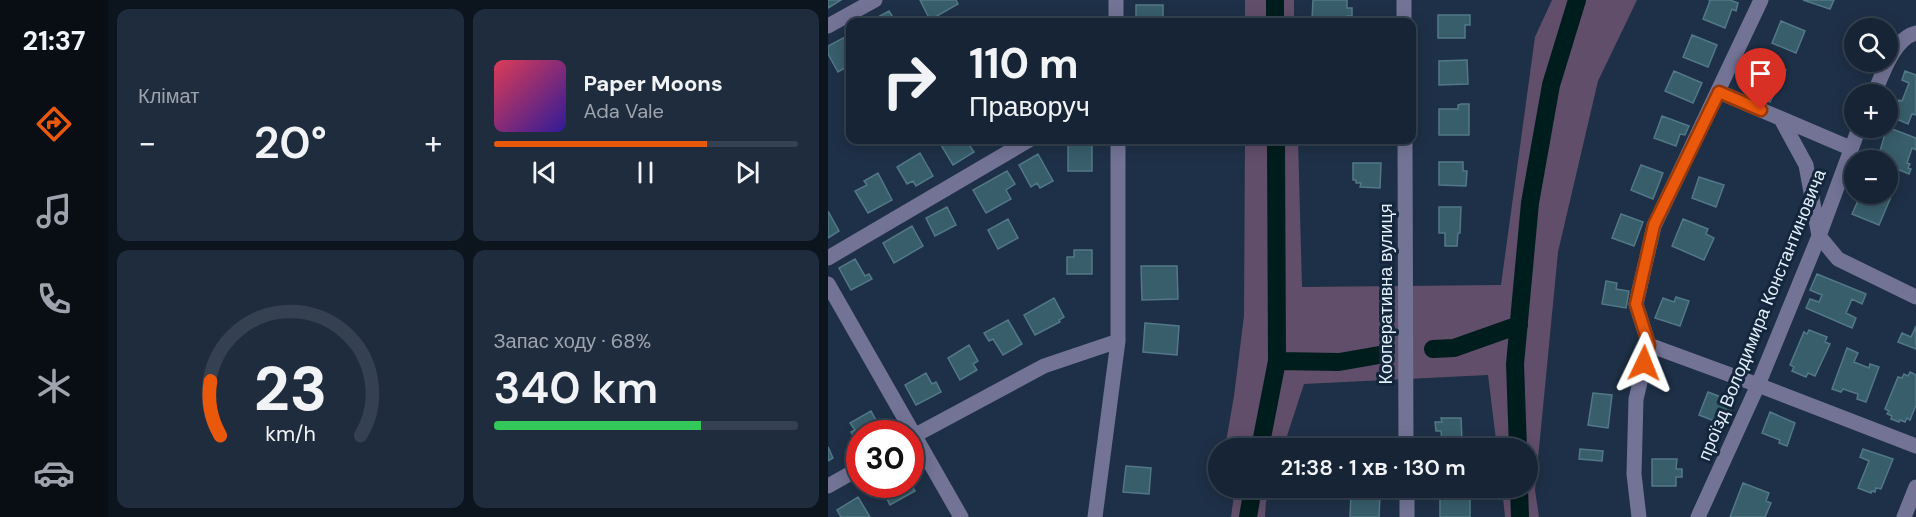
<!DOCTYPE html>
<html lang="uk">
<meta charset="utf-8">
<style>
:root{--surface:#162435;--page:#1f2c3d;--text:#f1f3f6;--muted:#9ea4ad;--line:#354150;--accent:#ea580c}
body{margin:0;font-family:"DM Sans",sans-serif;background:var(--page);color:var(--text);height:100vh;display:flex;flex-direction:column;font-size:22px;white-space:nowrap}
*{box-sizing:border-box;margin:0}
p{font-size:20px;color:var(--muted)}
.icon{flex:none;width:33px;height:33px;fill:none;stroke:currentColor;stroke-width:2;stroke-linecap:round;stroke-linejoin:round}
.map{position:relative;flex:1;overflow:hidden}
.panel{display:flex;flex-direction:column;gap:9px;padding:9px;background:#0c141d;width:720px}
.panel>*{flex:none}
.top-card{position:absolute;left:18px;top:18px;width:570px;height:126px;border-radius:12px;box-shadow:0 3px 15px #0003,0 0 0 2px var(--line);background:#162435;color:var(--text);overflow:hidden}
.fabs{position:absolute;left:1016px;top:18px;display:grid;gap:12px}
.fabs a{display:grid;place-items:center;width:54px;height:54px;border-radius:50%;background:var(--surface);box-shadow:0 3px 15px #0003,0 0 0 2px var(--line);font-size:30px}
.speed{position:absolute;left:18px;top:420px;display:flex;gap:12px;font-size:30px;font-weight:700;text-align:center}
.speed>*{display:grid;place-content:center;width:78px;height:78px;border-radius:50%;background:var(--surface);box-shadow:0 3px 15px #0003,0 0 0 2px var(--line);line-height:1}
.speed .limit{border:9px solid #d22;background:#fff;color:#111}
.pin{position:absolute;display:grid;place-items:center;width:51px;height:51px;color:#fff;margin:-62px -26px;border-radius:50% 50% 50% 0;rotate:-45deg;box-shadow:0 0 6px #0007}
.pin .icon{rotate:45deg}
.me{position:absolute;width:66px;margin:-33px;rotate:2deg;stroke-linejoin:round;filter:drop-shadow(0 0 4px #0008)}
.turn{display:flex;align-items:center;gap:21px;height:126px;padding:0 24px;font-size:27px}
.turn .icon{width:78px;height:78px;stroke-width:2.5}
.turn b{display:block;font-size:42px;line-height:51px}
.big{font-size:45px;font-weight:600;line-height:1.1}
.panel .tile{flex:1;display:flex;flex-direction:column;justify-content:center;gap:9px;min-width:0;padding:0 21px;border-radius:12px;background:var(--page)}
.panel .dial{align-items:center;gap:0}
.dial svg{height:156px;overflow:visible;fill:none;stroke:var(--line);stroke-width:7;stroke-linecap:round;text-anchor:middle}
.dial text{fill:var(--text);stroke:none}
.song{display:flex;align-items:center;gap:18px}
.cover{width:72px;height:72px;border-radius:9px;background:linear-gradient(135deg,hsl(350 70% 55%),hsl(250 70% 35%))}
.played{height:6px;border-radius:3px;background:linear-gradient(90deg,var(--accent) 70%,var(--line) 70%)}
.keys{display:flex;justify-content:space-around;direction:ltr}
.heat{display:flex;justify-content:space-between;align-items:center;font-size:33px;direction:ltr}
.charge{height:9px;border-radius:4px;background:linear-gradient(90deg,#34c759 68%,var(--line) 0)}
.panel .tiles{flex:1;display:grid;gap:9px;grid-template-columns:repeat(2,1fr)}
.trip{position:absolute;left:380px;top:438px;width:330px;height:60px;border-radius:30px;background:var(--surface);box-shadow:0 3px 15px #0003,0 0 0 2px var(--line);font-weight:600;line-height:60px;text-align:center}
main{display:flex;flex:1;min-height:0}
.tabs{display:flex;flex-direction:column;width:108px;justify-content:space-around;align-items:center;background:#090e15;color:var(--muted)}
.tabs .icon{width:42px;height:42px}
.tabs .selected{color:var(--accent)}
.tabs b{font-size:27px;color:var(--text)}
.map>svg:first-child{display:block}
</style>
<main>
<nav class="tabs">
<b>21:37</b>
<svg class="icon selected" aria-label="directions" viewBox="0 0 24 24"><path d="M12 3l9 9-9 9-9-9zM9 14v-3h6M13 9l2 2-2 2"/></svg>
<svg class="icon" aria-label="music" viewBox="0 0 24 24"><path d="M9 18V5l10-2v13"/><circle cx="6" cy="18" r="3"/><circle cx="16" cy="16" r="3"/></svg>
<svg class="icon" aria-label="phone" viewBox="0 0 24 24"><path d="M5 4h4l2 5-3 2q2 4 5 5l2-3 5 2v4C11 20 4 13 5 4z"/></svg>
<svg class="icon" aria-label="climate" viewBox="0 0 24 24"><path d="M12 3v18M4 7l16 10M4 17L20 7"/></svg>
<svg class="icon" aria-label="car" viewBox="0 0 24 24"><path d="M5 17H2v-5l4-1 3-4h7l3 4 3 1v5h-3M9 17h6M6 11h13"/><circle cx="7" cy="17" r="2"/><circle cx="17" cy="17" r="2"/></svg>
</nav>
<section class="panel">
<div class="tiles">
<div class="tile"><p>Клімат</p>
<div class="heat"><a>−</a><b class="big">20°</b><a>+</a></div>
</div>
<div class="tile">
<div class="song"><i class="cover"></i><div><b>Paper Moons</b><p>Ada Vale</p></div></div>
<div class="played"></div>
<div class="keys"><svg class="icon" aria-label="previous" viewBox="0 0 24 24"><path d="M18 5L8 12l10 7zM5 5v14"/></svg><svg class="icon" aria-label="pause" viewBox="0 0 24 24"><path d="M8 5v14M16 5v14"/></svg><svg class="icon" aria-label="next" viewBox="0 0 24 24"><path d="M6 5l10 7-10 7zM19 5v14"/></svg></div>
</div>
<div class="tile dial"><svg viewBox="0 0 100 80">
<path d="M14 69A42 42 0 1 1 86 69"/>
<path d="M14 69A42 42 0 0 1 9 41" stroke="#ea580c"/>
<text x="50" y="56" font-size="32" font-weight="700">23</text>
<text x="50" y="72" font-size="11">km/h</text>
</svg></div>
<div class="tile"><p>Запас ходу · 68%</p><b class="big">340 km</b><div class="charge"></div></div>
</div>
</section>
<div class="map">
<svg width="1088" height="517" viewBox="0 0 1088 517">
<rect width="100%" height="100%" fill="#1e3047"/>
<path fill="#614e6a" d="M417 0H466V22H417Z
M724 0H809L770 81 730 252 707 490 711 517H677L674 488H699V448H669L660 375 476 384 455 448H397L406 396 416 316 417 140H470L474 287 673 285 707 37Z
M407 488H443L438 502 437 517H403Z"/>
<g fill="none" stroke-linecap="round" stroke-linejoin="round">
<path stroke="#001d1d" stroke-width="18" d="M447 0V22
M605 349 626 348 691 325
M449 361 511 362 557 354
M432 448 449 361 448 140
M690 448 687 364 702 203 723 85 749 0
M691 488 692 517
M420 517 425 488"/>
</g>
<path fill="#385d6b" stroke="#527887" stroke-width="1.5" d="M0 0H13L0 8Z
M92 0H128L130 4 102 20Z
M485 0H519V8H524V16H519V20H484Z
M902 0 910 3 908 11 904 9 897 28 875 19 882 1 881 0Z
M975 0H1006L1002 9Z
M308 5H335V22H308Z
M61 11 68 22H41Z
M610 15H642V25H637V38H610Z
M953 21 977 31 968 53 944 43Z
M864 35 889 45 880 67 855 57Z
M19 36 22 42V65L10 72 0 54V46Z
M934 59 958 70 942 102 918 91Z
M639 60 640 84 611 85V61Z
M846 71 874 83 865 103 837 91Z
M1077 71 1088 75V115L1084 114 1080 124 1064 117 1071 100 1074 101 1081 83 1074 80Z
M633 104H641V135H611V109H630V105Z
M834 116 861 126 857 135 852 134 848 146 826 138Z
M1059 127 1088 138V150L1084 148 1079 163 1082 164 1080 168 1083 169 1081 174 1059 165V160H1045L1049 150 1052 151Z
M110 140H138L146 152 125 165Z
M240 140H264V171H240Z
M92 153 105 176 88 186 85 181 79 184 69 167Z
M210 154 225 181 212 188 209 183 203 187 191 165Z
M611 162H635V171H639L638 186 611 185Z
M525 163H553L552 188 532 187 533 183H528V180H525Z
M813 165 835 173 825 199 803 190Z
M179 171 187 184 178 190 183 199 158 213 145 190Z
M50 173 64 200 40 213 27 191 39 185 36 181Z
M871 177 896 185 888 207 864 198Z
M1059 190 1065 192 1051 225 1024 214 1033 194H1059Z
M119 207 128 225 107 236 98 218Z
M611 207H633L632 233H630L629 246H617V233H611Z
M0 211 11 231 0 238Z
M793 214 815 222 806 246 784 238Z
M180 219 190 238 170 249 160 230Z
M855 219 880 229 878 234 886 238 876 260 844 246Z
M84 226 95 246 66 263 55 243Z
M246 250H264V274H239V257H246Z
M27 259 37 276 41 274 44 279 23 290 11 268Z
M313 266H349L350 299 314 300Z
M989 274 1038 294 1034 304 1024 299 1018 313 1028 318 1024 328 978 308 982 299 991 302 994 295 982 290Z
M778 281 789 283 788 289 801 291 798 308 774 304Z
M848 297 861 301 852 326 827 318 835 298 846 302Z
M226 298 236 317 231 320 232 322 207 335 196 315Z
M180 320 194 344 175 355 165 339 161 341 156 333Z
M317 323 351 326 349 355 315 352Z
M1088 326V349L1070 342 1074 333 1083 337Z
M981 330 999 337 997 342 1002 344 987 376 980 373 978 377 964 371 966 367 962 365 976 332 979 334Z
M141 345 150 361 145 364 149 370 132 380 120 358Z
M1019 348 1030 353 1026 362 1041 368 1042 364 1051 367 1038 402 1029 399 1030 394 1015 389 1013 392 1004 389Z
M1082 372 1088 375V405L1082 420 1079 418 1077 422 1072 420 1071 422 1063 419 1064 416 1059 414 1061 411 1057 409 1070 377 1074 378 1076 374 1080 376Z
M98 373 104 384 108 382 113 392 88 405 77 385Z
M880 392 906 402 897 425 871 415Z
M765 393 784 395 780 428 760 425Z
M43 411 53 429 46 434H32V439L29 435 26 437 23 432 27 430 22 423Z
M942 412 967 423 959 446 951 443 952 440 934 433Z
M613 418H633L634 441 614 442 613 431H608L607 422H614Z
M557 442V448H520V443Z
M0 447 5 458 0 461Z
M752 449 775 451 774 461 751 459Z
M1035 449 1065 459 1053 489 1048 488 1047 492 1044 491 1043 493 1030 488 1041 461 1032 457Z
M824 459H849L848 469H854V477H848V486H824Z
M298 466 323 468 321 494 295 492Z
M82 483 87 491 62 505 57 495 60 494 55 484H82Z
M915 483 941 493 938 501 943 503 937 517H902Z
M623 493H642V517H612V499H624Z
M523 494 552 495 551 517H522Z
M30 497 42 517H13L9 510Z"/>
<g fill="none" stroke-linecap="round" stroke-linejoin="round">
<path stroke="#737396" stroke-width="15" d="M288 0V22
M576 0V22
M0 26 47 0
M891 92 1022 148
M1046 94C1054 75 1066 38 1088 33
M953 119 978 165 991 236 1010 259 1088 297
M577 140 578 448
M0 258 201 140
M0 284 133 517
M821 345 930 385 1088 446
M82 438 216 366 290 341
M0 486 32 468
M579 488V517
M267 517 290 341V140
M811 517 806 474 808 399 821 345 808 304 826 226 933 0
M870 517 930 385 991 236 1031 128
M1076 517 1088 487"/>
</g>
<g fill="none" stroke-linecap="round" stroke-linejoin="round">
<defs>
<path id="route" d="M816 363 821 345 808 304 826 225 891 92 933 110"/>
</defs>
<use href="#route" stroke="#983908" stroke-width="15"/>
<use href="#route" stroke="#ea580c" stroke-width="10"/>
</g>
<g text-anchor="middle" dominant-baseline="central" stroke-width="6" stroke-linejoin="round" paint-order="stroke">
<g font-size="18" fill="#e3effe" stroke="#14263c">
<text transform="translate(558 294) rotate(-90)">Кооперативна вулиця</text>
<text transform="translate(934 315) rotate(-68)">проїзд Володимира Константиновича</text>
</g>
</g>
</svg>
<div class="fabs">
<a><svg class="icon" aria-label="search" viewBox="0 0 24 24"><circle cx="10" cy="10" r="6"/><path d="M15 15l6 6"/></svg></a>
<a>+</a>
<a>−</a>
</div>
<div class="speed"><div class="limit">30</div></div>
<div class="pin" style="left:933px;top:110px;background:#d93025"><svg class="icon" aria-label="arrive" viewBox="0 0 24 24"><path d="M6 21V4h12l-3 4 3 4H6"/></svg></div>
<svg class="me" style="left:816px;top:363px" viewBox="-20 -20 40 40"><path d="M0-17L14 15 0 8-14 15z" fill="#ea580c" stroke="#fff" stroke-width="4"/></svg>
<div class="trip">21:38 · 1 хв · 130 m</div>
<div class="top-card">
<div class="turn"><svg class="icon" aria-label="right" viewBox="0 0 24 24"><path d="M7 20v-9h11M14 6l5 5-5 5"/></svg><div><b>110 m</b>Праворуч</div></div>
</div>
</div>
</main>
